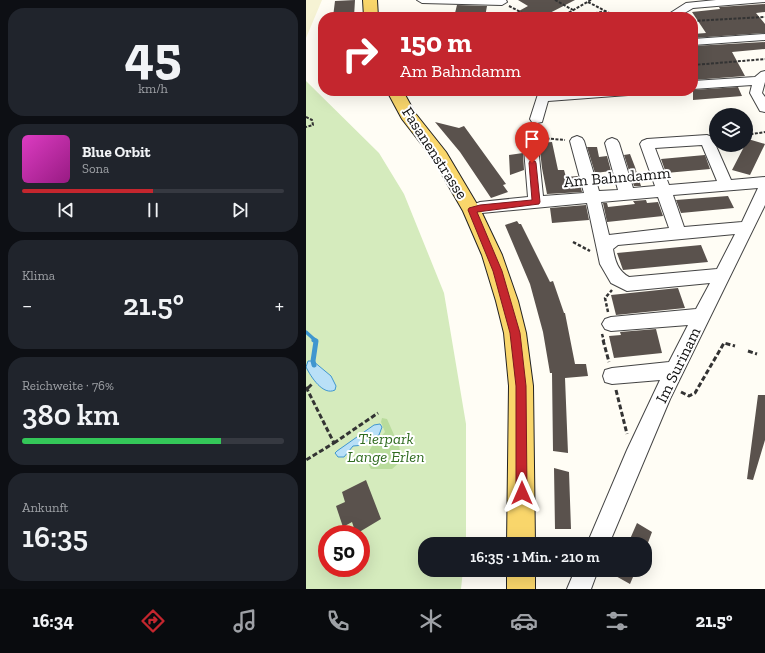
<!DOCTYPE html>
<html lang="de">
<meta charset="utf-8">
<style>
:root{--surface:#171b24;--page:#20242c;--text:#f1f3f6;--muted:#9ea1a6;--line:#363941;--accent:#c4262e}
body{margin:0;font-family:"Zilla Slab",serif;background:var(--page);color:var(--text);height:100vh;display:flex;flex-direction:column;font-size:15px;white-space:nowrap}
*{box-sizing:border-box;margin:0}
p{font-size:13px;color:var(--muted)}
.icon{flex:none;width:22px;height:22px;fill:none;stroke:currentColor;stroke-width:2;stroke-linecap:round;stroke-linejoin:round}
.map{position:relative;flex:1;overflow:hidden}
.details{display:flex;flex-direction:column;gap:8px;padding:8px;background:#0d0f14;width:306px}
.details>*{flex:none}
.top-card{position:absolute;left:12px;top:12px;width:380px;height:84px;border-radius:16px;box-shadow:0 4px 16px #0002;background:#c4262e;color:#fff;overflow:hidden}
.buttons{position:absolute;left:403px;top:108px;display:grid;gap:8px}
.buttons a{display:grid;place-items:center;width:44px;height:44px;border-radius:50%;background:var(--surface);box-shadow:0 4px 16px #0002;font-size:20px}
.speed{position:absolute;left:12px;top:525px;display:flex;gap:8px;font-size:20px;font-weight:700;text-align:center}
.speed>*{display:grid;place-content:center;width:52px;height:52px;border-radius:50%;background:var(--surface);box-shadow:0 4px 16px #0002;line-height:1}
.speed .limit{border:6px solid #d22;background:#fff;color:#111}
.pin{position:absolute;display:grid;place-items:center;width:34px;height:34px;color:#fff;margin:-41px -17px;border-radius:50% 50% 50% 0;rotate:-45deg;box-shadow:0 0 4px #0007}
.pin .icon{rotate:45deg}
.me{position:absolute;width:44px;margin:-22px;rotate:0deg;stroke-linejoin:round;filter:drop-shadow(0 0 3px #0008)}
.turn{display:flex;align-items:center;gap:14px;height:84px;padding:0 16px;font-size:18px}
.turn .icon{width:52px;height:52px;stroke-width:2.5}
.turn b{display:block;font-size:28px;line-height:34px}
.big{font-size:30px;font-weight:600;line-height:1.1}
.details .widget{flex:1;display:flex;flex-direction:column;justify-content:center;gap:6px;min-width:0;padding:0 14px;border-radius:16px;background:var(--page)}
.details .dial{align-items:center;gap:0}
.dial b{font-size:52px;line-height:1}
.song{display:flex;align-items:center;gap:12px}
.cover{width:48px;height:48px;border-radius:6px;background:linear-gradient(135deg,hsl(310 70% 55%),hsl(310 70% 35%))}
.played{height:4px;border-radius:2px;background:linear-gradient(90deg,var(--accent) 50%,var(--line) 50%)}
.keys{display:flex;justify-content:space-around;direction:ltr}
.heat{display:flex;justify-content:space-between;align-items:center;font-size:22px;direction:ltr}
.charge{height:6px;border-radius:3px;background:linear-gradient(90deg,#34c759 76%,var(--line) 0)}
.trip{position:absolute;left:112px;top:537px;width:234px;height:40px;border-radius:16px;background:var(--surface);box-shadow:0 4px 16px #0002;font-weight:600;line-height:40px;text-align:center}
.menu{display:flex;height:64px;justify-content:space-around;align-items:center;background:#090b0e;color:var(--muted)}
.menu .icon{width:28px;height:28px}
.menu .on{color:var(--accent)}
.menu b{font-size:18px;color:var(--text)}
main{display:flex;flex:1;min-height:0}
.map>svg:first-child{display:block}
</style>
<main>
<section class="details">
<div class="widget dial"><b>45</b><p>km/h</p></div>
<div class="widget">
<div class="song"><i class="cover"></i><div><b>Blue Orbit</b><p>Sona</p></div></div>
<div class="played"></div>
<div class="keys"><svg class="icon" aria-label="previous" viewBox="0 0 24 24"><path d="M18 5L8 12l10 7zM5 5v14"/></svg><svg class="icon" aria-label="pause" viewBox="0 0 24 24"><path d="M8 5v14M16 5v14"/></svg><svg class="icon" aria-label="next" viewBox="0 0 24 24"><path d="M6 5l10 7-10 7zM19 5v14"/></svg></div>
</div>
<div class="widget"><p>Klima</p>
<div class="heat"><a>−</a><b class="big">21.5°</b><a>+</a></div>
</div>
<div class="widget"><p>Reichweite · 76%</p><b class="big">380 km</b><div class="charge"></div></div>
<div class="widget"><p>Ankunft</p><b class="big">16:35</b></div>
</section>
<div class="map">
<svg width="459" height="589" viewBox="0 0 459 589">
<rect width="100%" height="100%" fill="#fffdf5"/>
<path fill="#f6f3d4" d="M0 0H16L0 38Z"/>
<path fill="#d5ebbd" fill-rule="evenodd" d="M0 81 73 153 98 194 138 293 160 424V544H119V570H157L155 589H0ZM21 534H55V568H21Z"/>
<path fill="#b9dc9c" d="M76 418 81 419 93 446 96 460 86 469H65C55 452 69 444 79 432L75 422Z"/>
<path fill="#b9e0f7" stroke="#3f96cf" d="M2 361H7L25 376 30 386 29 390C17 396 5 377 0 367Z
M74 424 76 427 73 435 62 440 59 445 47 446 38 457H32L29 453 31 451 68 425Z"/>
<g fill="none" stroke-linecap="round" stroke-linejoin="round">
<path stroke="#3f96cf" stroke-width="3.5" d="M0 332 10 341"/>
<path stroke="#3f96cf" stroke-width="5" d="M8 365 7 361 10 341 8 340"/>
</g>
<path fill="#5a524d" d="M49 0 48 17H27L29 1Z
M212 0H269L236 17H202L222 6Z
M459 4V12L450 13 459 24V33L387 38V34L400 33 386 12 414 9 413 7Z
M151 5 181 6 179 17H148Z
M459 42V49L426 52 439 76 387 80V46Z
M432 87 436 96 387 100V90Z
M129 122 153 128 158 126 200 184 197 185 202 192 185 198 154 152Z
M442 139 459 144 444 175 426 170Z
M246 142 252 170H258L260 177 272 176 276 192 241 194 236 168 233 143Z
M281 147H291L293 157 301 156 305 171 289 173Z
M217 153 218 170 204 175 203 155Z
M324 154 329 167 335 186H328L318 155Z
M399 155 404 169 360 173 355 159Z
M422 196 428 208 375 213 370 200Z
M340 200 341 203 352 202 357 216 301 222 297 203H301L302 207 329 204 327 201Z
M280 205 283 220 246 223 244 208Z
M211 221 213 224H215L244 282 247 281 258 313H259L269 364H280L282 376 259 378 262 453 247 451 246 373H244L237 332 224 284 199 225Z
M395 245 402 262 317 270 311 253Z
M372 288 379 308 310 315 305 295Z
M350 329 356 353 308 358 303 336 315 335 314 332Z
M452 395H459V440L447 480 441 479Z
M248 468 263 472 265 529H249Z
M60 480 75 519 50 534 46 522 37 527 30 506 39 502 36 492Z
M331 523 346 532 340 548 339 544H333L324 539Z
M299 570H330L324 584Z"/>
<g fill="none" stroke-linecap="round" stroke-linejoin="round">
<defs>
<path id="minor" d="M111 0H200L201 2 196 5 116 3Z
M410 0H459V2L387 8 372 17H358L380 3Z
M459 34V40L387 45V39Z
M459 71V82L456 93 459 97V112L454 111 444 93 446 85 387 89V81L449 77 455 72Z
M233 91H245L244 93 274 91H328L326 94 322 95 242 101 236 122 231 123 226 122 224 119Z
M228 124 233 125 235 128 231 137 237 196 278 193 264 141 266 138 271 136 276 138 278 141 293 191 312 190 299 143 301 140 306 138 311 140 313 143 327 188 349 186 334 144 336 141 341 139 401 135 406 137 425 180 459 177V205L364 399 303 544H281L321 450 354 380 306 384 299 382 297 376 299 370 306 368 363 362 382 325 305 331 299 329 296 324 299 319 305 317 390 309 404 283 321 291 305 283 294 264 281 203 176 213 166 217 161 215 158 211 161 207 174 202 222 197 217 137 223 125ZM396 145 411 181 363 185 349 148ZM452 188 436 222 378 227 367 195ZM352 197 363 228 303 235 295 202ZM429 234 411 269 323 277C312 271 309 261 307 249L312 245Z
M269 570H292L285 589H261Z"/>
<path id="major" d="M57 0H71L72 17H58Z
M81 91H97L109 113 140 152 175 211 196 255 212 301 220 333 227 386 229 544H201L203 386 198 333 190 301 176 255 157 211 127 159 96 119Z
M201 570H229V589H201Z"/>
</defs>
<use href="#minor" stroke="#444" stroke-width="2"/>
<use href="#major" stroke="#222" stroke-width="2"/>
<path stroke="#333" stroke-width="2" stroke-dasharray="3 1.5" stroke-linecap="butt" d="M249 0 267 10
M282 2 311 17
M203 6 224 17
M255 17 285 0
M271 17 300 11
M387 21 459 17
M387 65 459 59
M0 117 6 120 7 125 0 127
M440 135 459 132
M236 138 259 140"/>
<path stroke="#333" stroke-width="2.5" stroke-dasharray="3.5 2" stroke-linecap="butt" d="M267 242 284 251
M302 312 299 298 306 290
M296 334 298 341"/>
<path stroke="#333" stroke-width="3" stroke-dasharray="5 2.5" stroke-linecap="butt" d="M297 340 303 362
M442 351 451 354
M0 387 28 443 0 460
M2 388 7 383
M310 390 321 434
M375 392 383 396 389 393 418 343 429 346
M28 443 72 413"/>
<use href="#minor" fill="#fff" fill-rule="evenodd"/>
<use href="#major" fill="#f9d66b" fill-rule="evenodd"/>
</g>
<path fill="#c4262e" stroke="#7f191e" d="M224 161H229L230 163 234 202 233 204 171 212 196 271 214 333 220 386 221 493 220 497 216 499 212 497 210 493V386L204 333 187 271 162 210 163 208 174 205 226 200 223 163Z"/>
<g text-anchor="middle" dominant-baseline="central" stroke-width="4" stroke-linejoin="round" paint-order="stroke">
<g font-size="16" fill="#111" stroke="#fff">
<text transform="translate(129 153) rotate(57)">Fasanenstrasse</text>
<text transform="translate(311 177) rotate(-5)">Am Bahndamm</text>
<text transform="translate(372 365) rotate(-64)">Im Surinam</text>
</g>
<g font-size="16" font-style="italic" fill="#2f6b1f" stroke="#fff">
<text x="80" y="438">Tierpark<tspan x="80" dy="18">Lange Erlen</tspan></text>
</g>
</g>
</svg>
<div class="buttons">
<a><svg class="icon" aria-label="layers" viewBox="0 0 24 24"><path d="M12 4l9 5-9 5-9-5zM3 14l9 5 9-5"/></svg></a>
</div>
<div class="speed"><div class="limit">50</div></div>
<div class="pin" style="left:226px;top:163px;background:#d93025"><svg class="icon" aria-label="arrive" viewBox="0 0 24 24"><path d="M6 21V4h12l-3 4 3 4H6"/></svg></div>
<svg class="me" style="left:216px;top:493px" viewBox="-20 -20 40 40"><path d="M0-17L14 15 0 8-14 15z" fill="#c4262e" stroke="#fff" stroke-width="4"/></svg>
<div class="trip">16:35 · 1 Min. · 210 m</div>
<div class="top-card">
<div class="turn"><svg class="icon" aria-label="right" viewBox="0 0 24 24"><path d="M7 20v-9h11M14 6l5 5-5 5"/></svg><div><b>150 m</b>Am Bahndamm</div></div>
</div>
</div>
</main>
<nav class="menu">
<b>16:34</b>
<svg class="icon on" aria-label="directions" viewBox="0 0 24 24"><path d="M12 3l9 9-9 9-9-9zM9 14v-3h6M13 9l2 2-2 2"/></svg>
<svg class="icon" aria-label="music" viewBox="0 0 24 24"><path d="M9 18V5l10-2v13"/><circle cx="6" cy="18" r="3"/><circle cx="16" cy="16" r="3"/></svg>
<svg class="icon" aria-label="phone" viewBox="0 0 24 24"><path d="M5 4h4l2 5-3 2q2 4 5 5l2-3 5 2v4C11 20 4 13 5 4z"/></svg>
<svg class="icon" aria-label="climate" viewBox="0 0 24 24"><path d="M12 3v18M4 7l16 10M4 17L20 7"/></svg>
<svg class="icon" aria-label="car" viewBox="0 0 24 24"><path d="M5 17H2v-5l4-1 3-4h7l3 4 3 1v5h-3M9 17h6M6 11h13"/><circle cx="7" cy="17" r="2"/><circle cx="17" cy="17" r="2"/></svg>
<svg class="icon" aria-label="filters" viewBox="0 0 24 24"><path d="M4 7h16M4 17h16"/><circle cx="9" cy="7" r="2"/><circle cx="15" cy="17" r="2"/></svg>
<b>21.5°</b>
</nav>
